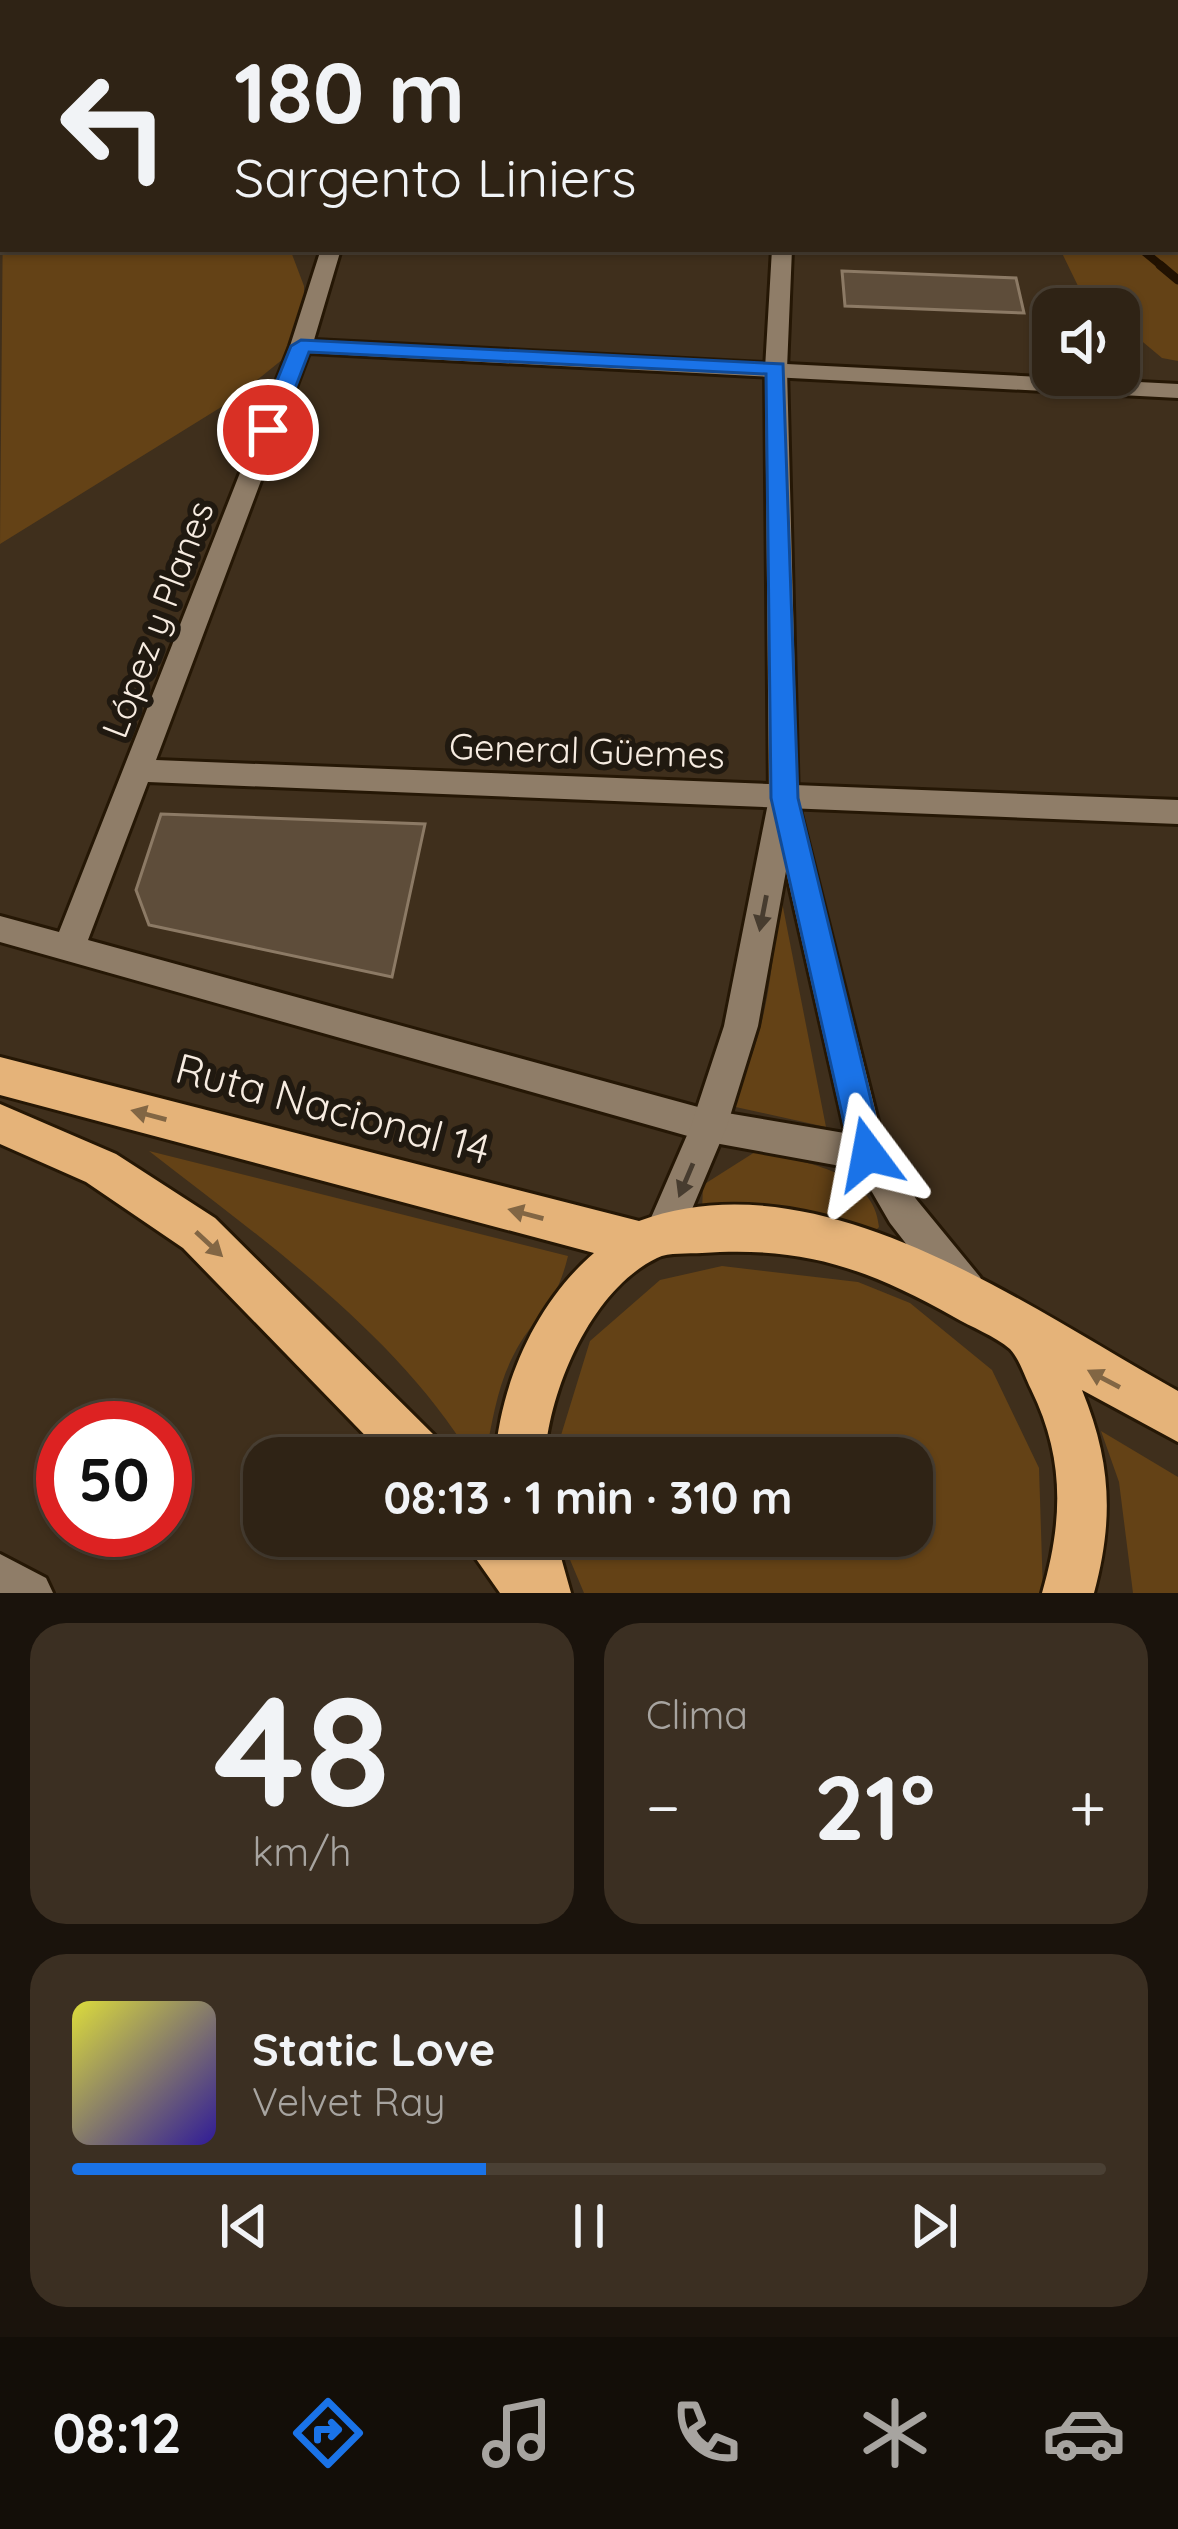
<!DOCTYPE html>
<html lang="es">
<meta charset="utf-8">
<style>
:root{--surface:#2f2315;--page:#3b2f22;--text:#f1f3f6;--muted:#a7a4a0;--line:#4a4034;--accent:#1a73e8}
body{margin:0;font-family:Quicksand,sans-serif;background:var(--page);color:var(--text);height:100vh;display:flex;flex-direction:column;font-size:45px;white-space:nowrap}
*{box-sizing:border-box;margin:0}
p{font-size:39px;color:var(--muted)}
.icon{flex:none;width:66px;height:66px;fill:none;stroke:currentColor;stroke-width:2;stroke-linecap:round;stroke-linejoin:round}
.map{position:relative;height:1593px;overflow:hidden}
.drawer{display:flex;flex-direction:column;gap:30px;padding:30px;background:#1a130c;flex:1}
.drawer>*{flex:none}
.top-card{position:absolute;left:0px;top:0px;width:1179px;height:252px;box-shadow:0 3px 9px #0004,0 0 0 3px var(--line);background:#2f2315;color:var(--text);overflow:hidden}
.tools{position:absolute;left:1032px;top:288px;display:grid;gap:24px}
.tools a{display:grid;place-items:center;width:108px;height:108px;border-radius:24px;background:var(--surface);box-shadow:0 3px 9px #0004,0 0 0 3px var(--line);font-size:60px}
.speed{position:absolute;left:36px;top:1401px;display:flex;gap:24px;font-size:60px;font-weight:700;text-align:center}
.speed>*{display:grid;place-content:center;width:156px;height:156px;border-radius:50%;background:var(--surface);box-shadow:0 3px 9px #0004,0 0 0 3px var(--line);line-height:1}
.speed .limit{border:18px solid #d22;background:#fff;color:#111}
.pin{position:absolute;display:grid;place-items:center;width:102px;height:102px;color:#fff;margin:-51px;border:6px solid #fff;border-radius:50%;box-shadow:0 3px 12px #0007}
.me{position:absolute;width:132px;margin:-66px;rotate:347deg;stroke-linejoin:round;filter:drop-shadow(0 0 9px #0008)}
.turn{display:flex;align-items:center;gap:42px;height:252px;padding:0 36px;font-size:54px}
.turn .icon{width:156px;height:156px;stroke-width:2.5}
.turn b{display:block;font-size:84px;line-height:102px}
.big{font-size:90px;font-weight:700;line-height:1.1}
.drawer .tile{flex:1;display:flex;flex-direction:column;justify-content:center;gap:18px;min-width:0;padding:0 42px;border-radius:36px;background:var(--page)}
.drawer .dial{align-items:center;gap:0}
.dial b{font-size:156px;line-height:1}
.song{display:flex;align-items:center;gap:36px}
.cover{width:144px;height:144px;border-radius:18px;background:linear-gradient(135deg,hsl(60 70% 55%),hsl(250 70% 35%))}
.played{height:12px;border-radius:6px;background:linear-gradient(90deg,var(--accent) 40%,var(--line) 40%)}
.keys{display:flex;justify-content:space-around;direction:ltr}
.heat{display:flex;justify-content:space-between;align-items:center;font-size:66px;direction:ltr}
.drawer .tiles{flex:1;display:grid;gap:30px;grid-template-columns:1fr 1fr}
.tile:last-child{grid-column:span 2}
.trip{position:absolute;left:243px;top:1437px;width:690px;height:120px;border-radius:36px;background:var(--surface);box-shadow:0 3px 9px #0004,0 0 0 3px var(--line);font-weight:700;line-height:120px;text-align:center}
.dock{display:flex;height:192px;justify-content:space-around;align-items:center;background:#130e08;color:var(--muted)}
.dock .icon{width:84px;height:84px}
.dock .active{color:var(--accent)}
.dock b{font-size:54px;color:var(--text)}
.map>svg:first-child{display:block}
</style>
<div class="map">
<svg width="1178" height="1593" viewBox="0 0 1178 1593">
<rect width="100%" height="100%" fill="#3f2f1c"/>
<path fill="#644216" d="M819 0H1178V361L1162 358 1119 322V309H1104L1079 288 1060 249H1176V3Z
M3 208V249H290L304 286V319L288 355 231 401 0 544Z
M780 892 826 1127 731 1106C770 1021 770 982 780 892Z
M149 1151 568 1256C555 1310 535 1313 513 1356 497 1387 492 1423 485 1458H472C397 1334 262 1239 149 1151Z
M755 1152C801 1161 874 1170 879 1227L872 1234C850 1233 839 1221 818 1217 780 1209 741 1211 702 1212L703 1185Z
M722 1266 858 1282 910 1303 992 1370 1039 1468 1043 1593H584L560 1536H912V1458H554L590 1341 660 1280Z
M1101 1431 1178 1477V1593H1133L1119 1482Z"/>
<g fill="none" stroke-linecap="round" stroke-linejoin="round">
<path stroke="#221202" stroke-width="8" d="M749 0 762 1
M1141 249 1164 268"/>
<path stroke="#221202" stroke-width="9" d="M1160 265 1178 280"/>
</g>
<path fill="#5e4d3a" stroke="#8c7a65" stroke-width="3" d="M842 271 1016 278 1024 313 845 306Z
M161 814 425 824 392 977 149 925 136 890Z"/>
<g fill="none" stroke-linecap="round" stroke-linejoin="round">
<defs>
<path id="street" d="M0 95H3V105H0Z
M321 249H341L314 340 1178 384V398L309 353 156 760 1178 800V824L148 782 88 940 709 1110 868 1137 881 1142 886 1154 881 1166 868 1171 709 1142 0 942V916L59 932 290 346Z
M0 1554 46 1578 53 1593H0Z"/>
<path id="secondary" d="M775 0H791V3H775Z
M772 249H792L787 369 798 802 885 1149 916 1199 980 1277 985 1290 980 1303 966 1309 952 1303 890 1223 850 1154 786 871 758 1026 727 1126 676 1247 663 1252 650 1247 644 1234 691 1126 724 1026 769 798 765 369Z"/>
<path id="highway" d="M0 1057 639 1221C821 1154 1026 1307 1178 1391V1442L1082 1390C1111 1461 1114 1519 1094 1593H1042C1063 1521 1065 1458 1031 1389 1025 1377 1019 1358 1010 1349 995 1336 971 1327 954 1317 867 1268 803 1246 702 1253 688 1254 669 1252 657 1258 591 1290 549 1390 545 1458H495C501 1382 536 1303 594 1253L0 1095Z
M0 1104 116 1154 215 1218 439 1440 446 1458H387L183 1248 86 1182 0 1144Z
M460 1536H555L571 1593H500Z"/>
</defs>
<use href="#street" stroke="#251705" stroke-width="6"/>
<use href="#secondary" stroke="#251705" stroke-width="6"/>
<use href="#highway" stroke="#251705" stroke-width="6"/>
<use href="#street" fill="#8f7d68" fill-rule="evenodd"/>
<use href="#secondary" fill="#8f7d68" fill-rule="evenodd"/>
<use href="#highway" fill="#e5b379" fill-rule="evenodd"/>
</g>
<defs><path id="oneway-solid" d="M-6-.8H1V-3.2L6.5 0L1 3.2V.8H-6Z" transform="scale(3)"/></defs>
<g fill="#473c2f">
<use href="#oneway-solid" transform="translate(763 913) rotate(101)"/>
<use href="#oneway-solid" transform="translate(686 1180) rotate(113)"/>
</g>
<g fill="#826644">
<use href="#oneway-solid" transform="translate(149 1115) rotate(-165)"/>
<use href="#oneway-solid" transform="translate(526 1214) rotate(-165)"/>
<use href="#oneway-solid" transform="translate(209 1244) rotate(43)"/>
<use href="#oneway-solid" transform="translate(1104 1379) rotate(-152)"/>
</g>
<path fill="#1a73e8" stroke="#114b97" stroke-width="3" d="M301 340 783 364 798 798 884 1154 880 1164 868 1169 856 1164 851 1154 771 798 766 374 309 352 279 430 261 435 257 430 291 346Z"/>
<g text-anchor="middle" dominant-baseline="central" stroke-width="12" stroke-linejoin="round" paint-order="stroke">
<g font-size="36" fill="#f7ece1" stroke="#201910">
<text transform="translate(157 619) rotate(-69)">López y Planes</text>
<text transform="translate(587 750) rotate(2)">General Güemes</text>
</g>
<g font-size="42" fill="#f7ece1" stroke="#201910">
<text transform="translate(333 1108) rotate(15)">Ruta Nacional 14</text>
</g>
</g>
</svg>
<div class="tools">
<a><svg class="icon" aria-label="sound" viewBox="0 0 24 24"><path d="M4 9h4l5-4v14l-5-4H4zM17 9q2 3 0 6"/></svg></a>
</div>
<div class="speed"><div class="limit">50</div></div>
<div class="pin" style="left:268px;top:430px;background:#d93025"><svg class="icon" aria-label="arrive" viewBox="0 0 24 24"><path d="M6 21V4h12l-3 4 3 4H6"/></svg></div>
<svg class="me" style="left:868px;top:1154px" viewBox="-20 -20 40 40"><path d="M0-17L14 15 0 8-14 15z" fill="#1a73e8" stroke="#fff" stroke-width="4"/></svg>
<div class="trip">08:13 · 1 min · 310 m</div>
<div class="top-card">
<div class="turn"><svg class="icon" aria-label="left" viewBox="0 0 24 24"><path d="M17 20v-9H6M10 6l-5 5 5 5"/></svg><div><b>180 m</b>Sargento Liniers</div></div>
</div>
</div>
<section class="drawer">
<div class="tiles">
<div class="tile dial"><b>48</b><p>km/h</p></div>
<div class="tile"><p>Clima</p>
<div class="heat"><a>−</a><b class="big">21°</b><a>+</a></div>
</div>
<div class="tile">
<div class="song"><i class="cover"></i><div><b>Static Love</b><p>Velvet Ray</p></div></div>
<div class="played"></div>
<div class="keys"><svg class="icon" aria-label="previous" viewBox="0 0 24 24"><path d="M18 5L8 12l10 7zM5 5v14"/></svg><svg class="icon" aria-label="pause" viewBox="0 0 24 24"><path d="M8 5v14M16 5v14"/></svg><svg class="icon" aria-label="next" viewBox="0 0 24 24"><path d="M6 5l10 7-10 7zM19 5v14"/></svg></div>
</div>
</div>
</section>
<nav class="dock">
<b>08:12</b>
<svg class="icon active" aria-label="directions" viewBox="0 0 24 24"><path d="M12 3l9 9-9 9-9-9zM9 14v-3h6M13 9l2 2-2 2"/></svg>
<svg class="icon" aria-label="music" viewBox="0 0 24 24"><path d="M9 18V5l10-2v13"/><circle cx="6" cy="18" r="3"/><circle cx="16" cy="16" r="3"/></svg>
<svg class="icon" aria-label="phone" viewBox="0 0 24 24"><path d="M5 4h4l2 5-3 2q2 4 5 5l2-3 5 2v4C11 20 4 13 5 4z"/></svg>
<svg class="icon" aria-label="climate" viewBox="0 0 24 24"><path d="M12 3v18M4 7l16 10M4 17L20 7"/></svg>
<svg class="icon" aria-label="car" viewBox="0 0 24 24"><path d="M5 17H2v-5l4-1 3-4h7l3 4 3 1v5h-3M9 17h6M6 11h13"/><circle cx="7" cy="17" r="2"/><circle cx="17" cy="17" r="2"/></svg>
</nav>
